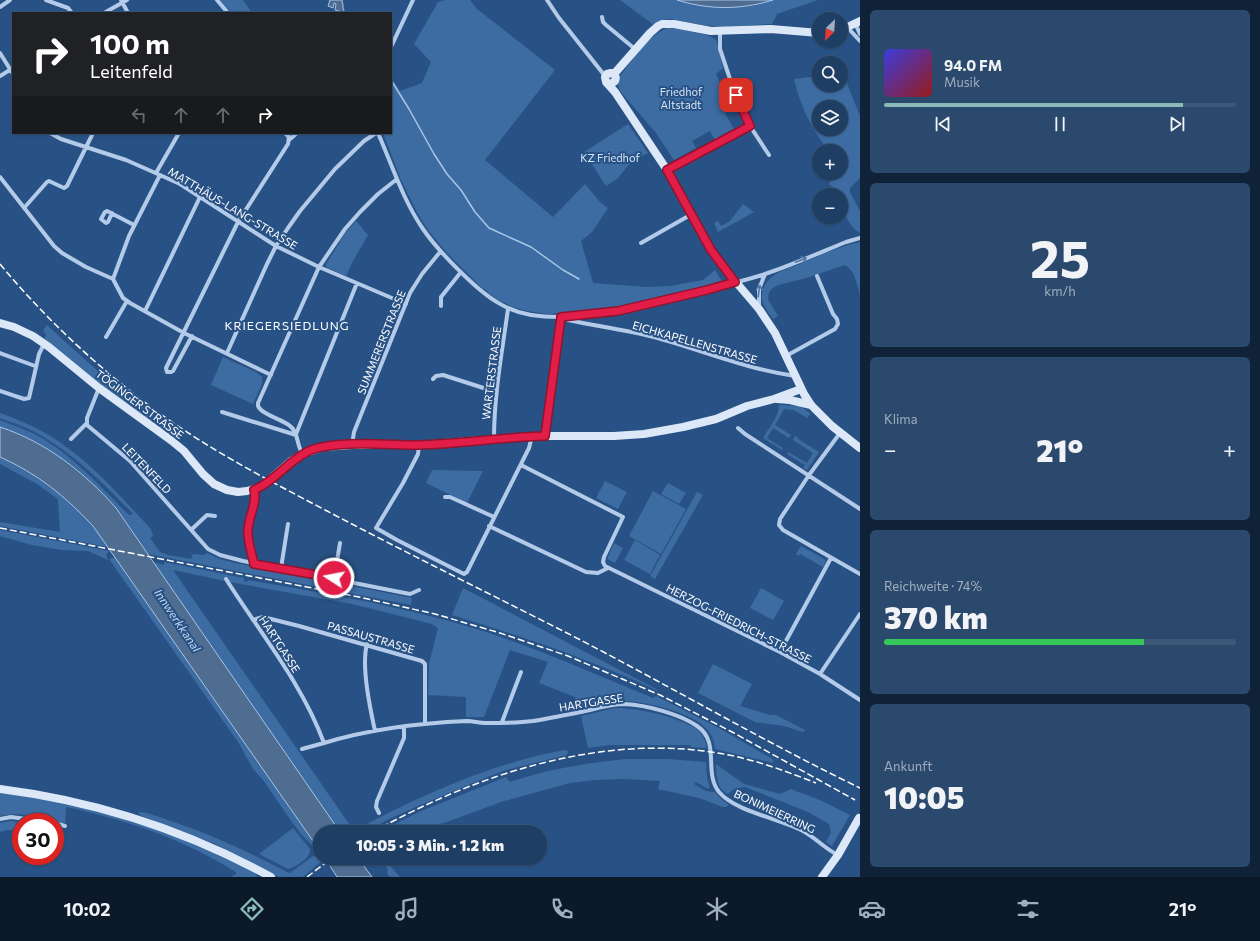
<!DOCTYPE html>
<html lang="de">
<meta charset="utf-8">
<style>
:root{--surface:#1e3e64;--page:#2b496d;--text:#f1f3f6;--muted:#a1aebf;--line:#3c5778;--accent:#8bbbb9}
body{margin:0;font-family:Commissioner,sans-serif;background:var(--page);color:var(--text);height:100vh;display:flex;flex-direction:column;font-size:15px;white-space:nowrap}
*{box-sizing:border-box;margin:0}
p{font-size:13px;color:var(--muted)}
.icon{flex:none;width:22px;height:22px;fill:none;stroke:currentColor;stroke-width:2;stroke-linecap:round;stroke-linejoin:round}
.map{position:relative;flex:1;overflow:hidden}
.panel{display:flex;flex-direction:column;gap:10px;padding:10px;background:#102237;width:400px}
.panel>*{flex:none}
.guide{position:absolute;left:12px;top:12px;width:380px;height:122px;border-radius:0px;box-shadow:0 1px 3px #0004,0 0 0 1px var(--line);background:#202124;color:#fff;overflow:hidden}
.needle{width:26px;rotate:205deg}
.tools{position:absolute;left:812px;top:12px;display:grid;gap:8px}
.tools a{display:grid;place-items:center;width:36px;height:36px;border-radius:50%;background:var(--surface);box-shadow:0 1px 3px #0004,0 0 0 1px var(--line);font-size:20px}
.speed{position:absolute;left:12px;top:813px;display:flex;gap:8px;font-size:20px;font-weight:700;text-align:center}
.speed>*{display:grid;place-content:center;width:52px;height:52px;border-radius:50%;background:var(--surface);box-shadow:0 1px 3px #0004,0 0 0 1px var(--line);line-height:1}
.speed .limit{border:6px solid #d22;background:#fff;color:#111}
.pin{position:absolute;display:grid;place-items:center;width:34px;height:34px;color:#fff;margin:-17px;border-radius:8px;box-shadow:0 2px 6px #0006}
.me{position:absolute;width:44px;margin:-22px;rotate:281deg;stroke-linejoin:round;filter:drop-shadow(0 0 3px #0008)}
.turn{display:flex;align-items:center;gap:14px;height:84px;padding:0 12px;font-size:18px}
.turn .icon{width:52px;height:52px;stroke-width:2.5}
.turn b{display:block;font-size:28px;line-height:34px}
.lanes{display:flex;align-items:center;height:38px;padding:0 12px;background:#0003;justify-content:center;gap:20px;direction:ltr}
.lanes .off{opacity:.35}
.big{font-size:30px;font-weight:800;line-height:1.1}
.panel .card{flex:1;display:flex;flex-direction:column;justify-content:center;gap:6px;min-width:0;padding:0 14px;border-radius:6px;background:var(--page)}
.panel .dial{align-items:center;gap:0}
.dial b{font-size:52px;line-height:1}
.song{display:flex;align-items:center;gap:12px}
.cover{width:48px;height:48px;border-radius:6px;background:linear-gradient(135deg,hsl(240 70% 55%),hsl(0 70% 35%))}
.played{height:4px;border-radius:2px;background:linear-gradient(90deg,var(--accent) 85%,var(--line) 85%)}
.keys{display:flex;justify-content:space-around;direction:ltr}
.heat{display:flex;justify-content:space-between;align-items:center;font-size:22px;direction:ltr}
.charge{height:6px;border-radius:3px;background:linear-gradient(90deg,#34c759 74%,var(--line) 0)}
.trip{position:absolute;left:313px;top:825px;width:234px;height:40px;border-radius:20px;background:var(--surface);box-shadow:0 1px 3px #0004,0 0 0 1px var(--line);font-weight:800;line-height:40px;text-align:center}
.tabs{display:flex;height:64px;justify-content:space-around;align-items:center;background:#0c1928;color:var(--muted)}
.tabs .icon{width:28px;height:28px}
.tabs .current{color:var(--accent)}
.tabs b{font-size:18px;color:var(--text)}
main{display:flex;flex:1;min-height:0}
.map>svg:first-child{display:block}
</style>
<main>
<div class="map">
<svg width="860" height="877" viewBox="0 0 860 877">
<rect width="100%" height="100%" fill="#285285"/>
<path fill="#3d6ca2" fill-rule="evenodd" d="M220 0H243L252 13H231Z
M445 0H470L477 9 555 70 485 160 553 217 585 184 600 202 608 208 592 232 581 241 593 283 646 287 670 286 703 280 715 270 723 283 609 310 548 314 527 311 513 307 498 300 479 285 446 252 428 230 419 216 401 180 383 133H391V77L400 91 422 83 431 62 414 44 438 2Z
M620 0H677L714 7 753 6 773 0H818L777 14 772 24 723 27 702 25 670 19 662 20 654 25Z
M668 28C675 28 712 34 716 40 718 43 721 62 723 68L716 74 728 100 726 101 731 110 725 113 734 129 715 140 710 131 692 141 696 148 674 160 656 133 620 91 617 81 620 76C632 61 649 34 668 28Z
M842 71 860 116V178L850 188V192L860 211V233C848 226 841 208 841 195H839L837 191 829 184 834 173H841V151H829C811 128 801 108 794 79L819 76V85H841V72ZM819 107H841V129H819Z
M628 124 648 153 631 162 618 178 606 186 584 152Z
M743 204 754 212 718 232 714 223 718 221 721 226 730 221Z
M356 221 368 235 352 263 346 276 328 268 326 266V264L346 232Z
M860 242V294C857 284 854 268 844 265L810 277 778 285 773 288 769 292 768 299 778 316 773 319C766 309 759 302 763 289 765 284 768 280 772 277 780 270 793 267 802 263 821 255 840 246 860 242Z
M47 325C90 365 133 403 183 435L180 439H176L114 395 45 339 46 335 43 330Z
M223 357 256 372 262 377V384L253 404 211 385Z
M779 405 800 406 811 414 807 418 794 410 784 409 775 425 791 435 789 438 773 428 767 438 783 448 782 450 763 438C768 429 779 417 779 405Z
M0 413C16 419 32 425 47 434 88 458 119 495 151 529L153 536 150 538 160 552 168 555 191 559 193 554 204 555 207 553 220 559 231 562 412 598 411 605 148 554 116 508 72 466 40 444 25 437 0 427V420C15 426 31 431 45 440 77 460 102 488 129 515L133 514C106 486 76 456 42 436 29 428 14 423 0 418Z
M795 436H796L798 439 819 452 807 470 803 468 805 465 787 454 788 452 807 463 813 453 793 440Z
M0 457C34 473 62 492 87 519 92 524 99 530 101 536 103 540 104 543 107 547L0 526V522L60 532 58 499 37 484 0 464Z
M432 470 483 471 467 503 426 483Z
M605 481 627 492 618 509 596 498Z
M668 483 686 493 679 504 661 494Z
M653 491 686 509 661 554 629 536Z
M697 492 703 495 655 579 650 576Z
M0 530 109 551 106 555 108 560 88 551 62 550 32 545 0 536Z
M635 540 660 555 650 574 624 560Z
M614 543 623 548 615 563 607 559Z
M801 546 824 559 826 561 823 567 800 554 799 556 796 554Z
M115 557 320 851V853L301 834 289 818 263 780 253 769 238 742 109 559Z
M153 562 164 565V562L244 578V581L247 582 248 580C327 594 407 607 483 631 541 650 597 675 653 698L656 696 717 727 774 760 773 763 715 749C714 745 714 740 712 737 703 714 648 702 626 701 610 700 593 705 577 709L575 697 539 683 548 662 510 650 484 717H466V697L428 695 429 664 438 628 432 624 352 604 235 583 173 570 354 831C419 796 492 763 565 750L568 751 567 755 506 770 485 778 418 806 385 821 367 832H340Z
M463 588 658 690V691C591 660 522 636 452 615Z
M761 588 784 601 773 620 750 608Z
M713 664 752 684 740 706 770 715H776L805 730 803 732 784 726 755 722 698 693Z
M615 708C635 707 684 718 699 731 703 735 706 742 707 748L691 747 690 745H610L588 748 581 716Z
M626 759H667L706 762 707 778 710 788 708 789 696 782 694 784 706 791 715 792 721 799 729 805 726 807H723L699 798 658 789 660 781 625 779 595 780 570 783 501 802 447 822 412 832H379L421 811 506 777 510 782C548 769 586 763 626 759Z
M716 764 744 784 780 794 791 789 822 801 850 815 832 846 826 842 831 833 829 824 808 812 745 787 734 789 728 794C717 789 716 776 716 764Z
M0 793 35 797 104 812 192 842 255 872 257 877H231L236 874V872C185 840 125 819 66 807L65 823C45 817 21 811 0 816Z
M139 812C148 812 159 817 168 820 210 834 249 852 287 872L290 873 313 856 319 858 322 861 303 877H278L213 843 141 816 139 814Z
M10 821 23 822H21V830H7L0 832V823Z
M293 828 310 849C311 858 296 867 288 869L259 854Z
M379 858H383L400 877H390L387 873 388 869Z"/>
<path fill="#4f6d91" stroke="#a7c6e8" d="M330 0H342L343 5V8L344 10 343 12 335 10 336 4 334 3 333 8 328 6Z
M677 0H773C741 10 709 10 677 0Z
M0 427C46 442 84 472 116 508L340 832H320V851L93 526C65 496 38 474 0 457Z
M325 858H358L372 877H337Z"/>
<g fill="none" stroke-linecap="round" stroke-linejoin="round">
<path stroke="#a7c6e8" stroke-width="1.5" d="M391 80 409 109 434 154 447 174 461 190 475 212 489 228 531 247 563 270 579 279"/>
<path stroke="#b3cbe8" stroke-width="4" d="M46 0 68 8 72 13
M121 0 128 13
M217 0 228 13
M547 0 559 18 605 76
M0 7 10 0
M104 13 127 0
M602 17 603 22 606 25 635 49
M855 23 860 34
M847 27 860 41
M720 31V49L733 88 750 126 769 155
M391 47 413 0
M0 53 13 74
M0 76 13 68
M50 133 61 139 126 160 160 175 180 184 276 246 319 267 406 304
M378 133C392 165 403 200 423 229 436 248 452 264 469 280 487 297 506 311 531 315 575 322 620 310 662 300 696 292 731 285 765 274 792 265 819 253 846 242L860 238
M289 140 297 133
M667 170 750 126
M156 173 179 133
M0 177 54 246 62 253 86 267 113 279 123 298 130 303 184 333 271 375
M24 208 47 182 49 181 64 188 67 186 93 133
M112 213 108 222 106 223 101 219 105 212 107 211 134 225
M641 243 692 214
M113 279 129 236 160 175
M441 306V297L461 272
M759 306V289L765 274
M145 311 200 197
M561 317 568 320C596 326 626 330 654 337 702 350 746 369 795 376
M192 336 173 371 171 372H167L166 368 238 222 288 144 289 137 285 133
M106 337 127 301
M0 353 35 366
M227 353 267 264 276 246 288 228 300 211 335 169 364 141 376 133
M786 356 835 329 838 324 837 319 833 314 817 276
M433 379 436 376 443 375 496 392
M99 388 87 418V425L130 461 208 549 220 555 243 561 410 594 419 590
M0 391 24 399 29 398 39 354 44 344
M222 412 296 435
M738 428 745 434 860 509
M840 433 809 475 780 519 779 525 783 530 860 574
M296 434 357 283
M545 436 561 317
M71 439 87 423
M494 439C494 395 502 352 508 309
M352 445 354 432 410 293 422 274 440 252
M419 445 418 454 403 483 376 528 397 540 464 574 467 572 529 448 532 436
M303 454C296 446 299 432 290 426 282 419 262 415 258 406V403L319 267 345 229 360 212 378 194 397 179
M521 465 623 517 604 557 603 562 605 566 780 652 820 674 860 700
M254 490C258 503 249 516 248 530 247 541 252 553 255 564
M445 497H450L494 517
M489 526 586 572 598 573 608 568
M191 530 207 515 215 516
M281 568 288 524
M226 579C260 633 302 683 324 743 370 729 419 723 467 721 473 721 479 723 485 723 501 723 518 723 533 721 552 718 571 714 590 710 601 707 613 704 625 704 646 705 680 714 697 726 721 742 703 772 719 792 736 812 779 818 803 831 816 838 825 849 838 855
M334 579 340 543
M253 620 263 617 299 626 422 661 425 664V724
M367 644C361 666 370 708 375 731
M780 652 831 558
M820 674 860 614
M502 722 521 672
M302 749 324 743
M379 813 376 807 377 801 404 738V727
M0 819 11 817 49 822
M55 823 65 826"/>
<path stroke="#dce8f7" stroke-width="8" d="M841 30 860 21
M614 74 650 33 658 26 662 24H674L711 31 771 29 819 33
M607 83 611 84 615 81C617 77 615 74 611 73L607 74 605 77 606 82 615 92 667 170 711 250 723 267 759 309 775 333 804 394 811 405 832 426 860 448
M0 323 14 327 33 336 49 347 99 388 172 441 184 451 203 474 214 484 227 490 238 492 247 491 261 487 291 461 303 454 323 447 352 445H419L532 436H614L644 434 683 427 716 419 747 406 774 399 801 389
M777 399 790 400 811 405
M0 789C96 801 187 831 271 877
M822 877 838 855 859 818"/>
<path stroke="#fff" stroke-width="1.5" stroke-dasharray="7 3" stroke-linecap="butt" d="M0 264C44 317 95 365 151 407 206 448 266 479 327 511 405 552 484 591 563 631 663 682 759 739 860 788
M0 528 359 597 435 614 500 633 568 656 660 695 734 733 855 800
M373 832C479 773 607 731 729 755 759 761 788 772 816 783
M307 877 332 858"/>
</g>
<defs><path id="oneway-shaft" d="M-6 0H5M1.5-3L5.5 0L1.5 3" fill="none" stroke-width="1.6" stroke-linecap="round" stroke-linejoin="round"/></defs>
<g stroke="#5276a3">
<use href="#oneway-shaft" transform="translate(801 260) rotate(-21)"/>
<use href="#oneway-shaft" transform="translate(759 291) rotate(-81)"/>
</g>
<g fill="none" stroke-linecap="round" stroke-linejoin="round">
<defs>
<path id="route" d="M334 578 254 564C252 554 248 543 248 533 247 518 258 504 254 490 276 481 289 459 311 450 338 440 387 445 418 445 460 444 503 437 545 436L561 317 618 311 707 290 735 282 711 250 667 170 750 126 736 95"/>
</defs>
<use href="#route" stroke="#92132f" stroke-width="10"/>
<use href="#route" stroke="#e11d48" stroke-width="7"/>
</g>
<g text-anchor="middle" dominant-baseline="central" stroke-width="4" stroke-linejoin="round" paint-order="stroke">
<g font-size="11" fill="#d6e5f6" stroke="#285285">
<text x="681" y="91">Friedhof<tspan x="681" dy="13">Altstadt</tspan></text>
<text x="610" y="157">KZ Friedhof</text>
</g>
<g font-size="11" fill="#fff" stroke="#285285">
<text transform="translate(233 208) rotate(31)">MATTHÄUS-LANG-STRASSE</text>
<text transform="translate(381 342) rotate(-68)">SUMMERERSTRASSE</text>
<text transform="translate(695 342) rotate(16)">EICHKAPELLENSTRASSE</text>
<text transform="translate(491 373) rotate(-83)">WARTERSTRASSE</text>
<text transform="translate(140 404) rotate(37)">TÖGINGER STRASSE</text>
<text transform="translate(147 468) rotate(46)">LEITENFELD</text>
<text transform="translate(739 623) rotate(27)">HERZOG-FRIEDRICH-STRASSE</text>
<text transform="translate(371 637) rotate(16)">PASSAUSTRASSE</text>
<text transform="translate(280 644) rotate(57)">HARTGASSE</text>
<text transform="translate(591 702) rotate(-9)">HARTGASSE</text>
<text transform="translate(775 811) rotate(25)">BONIMEIERRING</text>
</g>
<g font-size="12" letter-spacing="1" fill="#fff" stroke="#285285">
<text x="287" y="325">KRIEGERSIEDLUNG</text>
</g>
<g font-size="12" font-style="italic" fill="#bed5ef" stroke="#285285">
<text transform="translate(178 620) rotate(56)">Innwerkkanal</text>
</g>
</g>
</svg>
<div class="tools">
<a><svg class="needle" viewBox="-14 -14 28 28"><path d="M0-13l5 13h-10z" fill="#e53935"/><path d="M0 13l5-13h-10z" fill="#a1aebf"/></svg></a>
<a><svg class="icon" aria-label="search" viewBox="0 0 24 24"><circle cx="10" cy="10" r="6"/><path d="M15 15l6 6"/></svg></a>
<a><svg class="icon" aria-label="layers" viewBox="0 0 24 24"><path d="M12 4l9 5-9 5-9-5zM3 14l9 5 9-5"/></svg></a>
<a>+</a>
<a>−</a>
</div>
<div class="speed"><div class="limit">30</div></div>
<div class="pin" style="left:736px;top:95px;background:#d93025"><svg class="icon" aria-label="arrive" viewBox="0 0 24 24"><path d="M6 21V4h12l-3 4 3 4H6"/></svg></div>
<svg class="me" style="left:334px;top:578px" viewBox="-20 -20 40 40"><circle r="17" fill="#e11d48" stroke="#fff" stroke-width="3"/><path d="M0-11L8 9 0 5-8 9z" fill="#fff"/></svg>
<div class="trip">10:05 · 3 Min. · 1.2 km</div>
<div class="guide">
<div class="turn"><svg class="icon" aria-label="right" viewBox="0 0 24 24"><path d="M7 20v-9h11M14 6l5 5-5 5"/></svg><div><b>100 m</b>Leitenfeld</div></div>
<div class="lanes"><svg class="icon off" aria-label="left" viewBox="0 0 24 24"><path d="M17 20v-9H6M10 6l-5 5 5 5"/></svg><svg class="icon off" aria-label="ahead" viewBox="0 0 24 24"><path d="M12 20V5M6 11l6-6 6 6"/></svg><svg class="icon off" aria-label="ahead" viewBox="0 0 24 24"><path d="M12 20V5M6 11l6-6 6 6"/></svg><svg class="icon" aria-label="right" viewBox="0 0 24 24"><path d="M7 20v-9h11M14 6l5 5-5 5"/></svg></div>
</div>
</div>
<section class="panel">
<div class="card">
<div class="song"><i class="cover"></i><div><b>94.0 FM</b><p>Musik</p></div></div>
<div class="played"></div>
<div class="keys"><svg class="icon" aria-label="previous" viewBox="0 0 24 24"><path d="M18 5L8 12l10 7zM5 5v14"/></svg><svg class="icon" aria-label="pause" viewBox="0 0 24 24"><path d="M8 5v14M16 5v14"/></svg><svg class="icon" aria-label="next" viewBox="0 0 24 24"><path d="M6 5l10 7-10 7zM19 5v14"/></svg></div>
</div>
<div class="card dial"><b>25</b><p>km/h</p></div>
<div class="card"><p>Klima</p>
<div class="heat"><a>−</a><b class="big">21°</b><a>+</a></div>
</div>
<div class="card"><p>Reichweite · 74%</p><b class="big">370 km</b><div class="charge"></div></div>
<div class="card"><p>Ankunft</p><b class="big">10:05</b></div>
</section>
</main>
<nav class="tabs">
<b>10:02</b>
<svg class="icon current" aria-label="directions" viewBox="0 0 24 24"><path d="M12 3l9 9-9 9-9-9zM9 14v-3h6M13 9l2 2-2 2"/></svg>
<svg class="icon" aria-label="music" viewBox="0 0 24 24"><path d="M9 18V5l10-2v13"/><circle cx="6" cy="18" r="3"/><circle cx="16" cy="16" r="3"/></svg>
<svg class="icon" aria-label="phone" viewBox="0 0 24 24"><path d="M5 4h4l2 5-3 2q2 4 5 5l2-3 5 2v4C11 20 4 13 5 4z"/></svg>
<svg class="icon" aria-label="climate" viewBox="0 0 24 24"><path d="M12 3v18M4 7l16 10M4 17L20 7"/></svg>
<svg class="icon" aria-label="car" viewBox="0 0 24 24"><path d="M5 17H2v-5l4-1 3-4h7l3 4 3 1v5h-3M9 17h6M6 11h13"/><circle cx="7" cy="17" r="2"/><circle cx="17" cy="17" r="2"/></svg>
<svg class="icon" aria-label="filters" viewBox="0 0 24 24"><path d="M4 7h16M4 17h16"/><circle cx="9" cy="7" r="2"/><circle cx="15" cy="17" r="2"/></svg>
<b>21°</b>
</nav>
